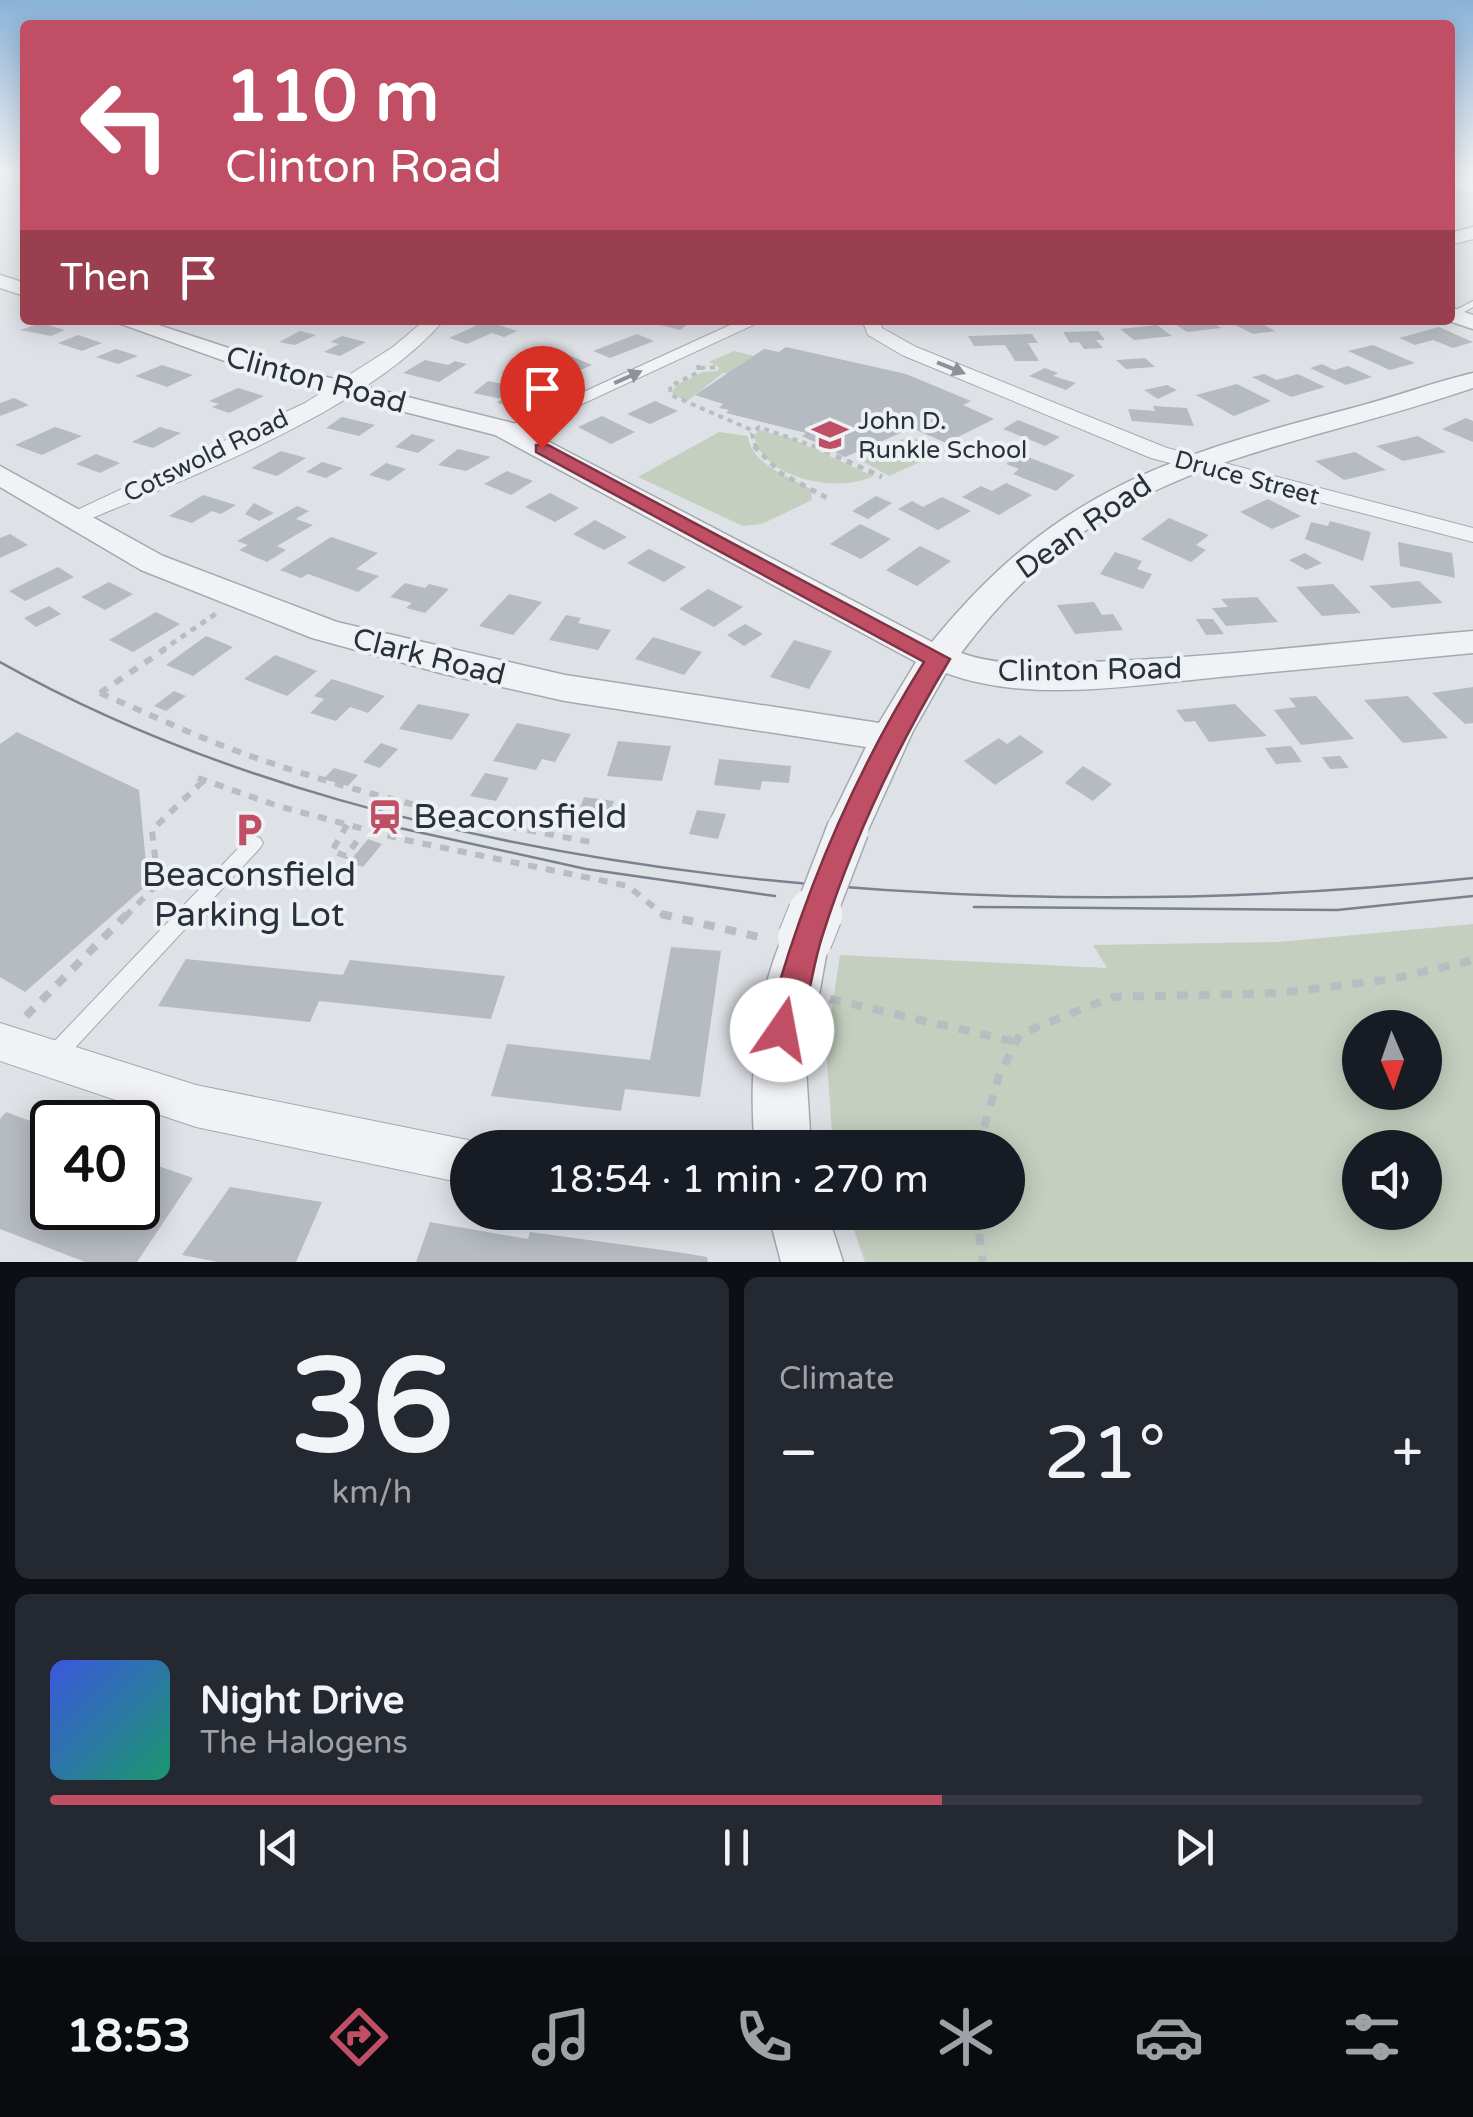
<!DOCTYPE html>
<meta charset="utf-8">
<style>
:root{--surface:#171b24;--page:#242831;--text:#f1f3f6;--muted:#9ea1a6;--line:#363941;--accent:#c04f65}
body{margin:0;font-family:"Varela Round",sans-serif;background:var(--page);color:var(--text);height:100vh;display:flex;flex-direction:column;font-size:38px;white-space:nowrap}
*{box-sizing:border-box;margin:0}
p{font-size:32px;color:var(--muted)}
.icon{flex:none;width:55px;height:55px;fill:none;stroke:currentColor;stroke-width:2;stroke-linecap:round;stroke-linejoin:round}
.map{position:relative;height:1262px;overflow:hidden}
.drawer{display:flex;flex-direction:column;gap:15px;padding:15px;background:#0d0f14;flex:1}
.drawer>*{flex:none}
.top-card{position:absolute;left:20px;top:20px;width:1435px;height:305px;border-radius:10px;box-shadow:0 5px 25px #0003;background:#c04f65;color:#fff;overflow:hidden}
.needle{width:65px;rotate:178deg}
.tools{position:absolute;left:1342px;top:1010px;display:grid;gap:20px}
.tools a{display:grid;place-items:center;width:100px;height:100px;border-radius:50%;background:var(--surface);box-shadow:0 5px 25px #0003;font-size:50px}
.speed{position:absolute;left:30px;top:1100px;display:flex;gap:20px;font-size:50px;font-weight:700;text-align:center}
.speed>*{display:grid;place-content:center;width:130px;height:130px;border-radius:50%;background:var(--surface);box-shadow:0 5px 25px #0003;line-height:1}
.speed .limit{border:5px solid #111;border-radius:15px;background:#fff;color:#111}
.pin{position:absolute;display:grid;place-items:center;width:85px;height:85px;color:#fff;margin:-102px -42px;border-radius:50% 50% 50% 0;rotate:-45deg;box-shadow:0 0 10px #0007}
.pin .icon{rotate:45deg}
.me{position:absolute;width:110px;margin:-55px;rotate:12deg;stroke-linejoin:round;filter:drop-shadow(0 0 8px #0008)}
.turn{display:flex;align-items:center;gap:35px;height:210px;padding:0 40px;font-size:45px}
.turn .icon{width:130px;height:130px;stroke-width:2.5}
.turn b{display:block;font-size:70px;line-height:85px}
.then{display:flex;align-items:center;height:95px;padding:0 40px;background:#0003;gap:20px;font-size:38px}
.big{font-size:75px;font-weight:600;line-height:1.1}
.drawer .widget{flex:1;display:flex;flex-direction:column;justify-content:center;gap:15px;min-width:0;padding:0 35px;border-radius:15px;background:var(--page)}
.drawer .dial{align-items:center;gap:0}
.dial b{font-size:130px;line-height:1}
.song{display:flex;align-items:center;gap:30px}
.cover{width:120px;height:120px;border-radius:15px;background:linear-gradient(135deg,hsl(230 70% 55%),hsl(160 70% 35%))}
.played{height:10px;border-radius:5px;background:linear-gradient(90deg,var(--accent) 65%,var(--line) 65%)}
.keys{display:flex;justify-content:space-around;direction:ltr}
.heat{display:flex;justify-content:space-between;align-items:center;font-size:55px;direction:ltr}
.drawer .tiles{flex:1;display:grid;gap:15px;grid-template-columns:1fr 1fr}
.widget:last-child{grid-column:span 2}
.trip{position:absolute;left:450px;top:1130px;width:575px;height:100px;border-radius:50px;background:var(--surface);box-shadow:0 5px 25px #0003;font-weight:600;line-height:100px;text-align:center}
.dock{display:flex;height:160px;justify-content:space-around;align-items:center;background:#090b0e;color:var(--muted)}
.dock .icon{width:70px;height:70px}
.dock .on{color:var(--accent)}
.dock b{font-size:45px;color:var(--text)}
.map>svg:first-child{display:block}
</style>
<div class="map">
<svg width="1473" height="1262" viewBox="0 0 1473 1262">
<rect width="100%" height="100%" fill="#dee2e6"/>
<path fill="#c5cfc0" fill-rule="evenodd" d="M734 351 754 356 730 374 723 373 686 402 672 393 676 385 703 372 718 371 719 367 709 362Z
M759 430 790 438 873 476C839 494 762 479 754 436Z
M719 432 748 436C751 464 788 477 811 489L812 500 762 524 743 526 638 477Z
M910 436 942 452 889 476 858 459Z
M1473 924V1262H865L848 1213 1008 1212V1148L833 1147 826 1048 840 955 1107 968 1093 945 1278 942ZM1360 1028H1425V1092H1360ZM1360 1148H1425V1212H1360Z"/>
<path fill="#b6bbc2" d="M641 320H688L692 321 680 330Z
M1209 320 1221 328 1187 332 1174 323Z
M1226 320H1256L1275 331 1253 334Z
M486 321 517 331 504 337 492 333 467 344 449 338Z
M41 323 65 330 51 336 20 330Z
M1157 325 1172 336 1134 340 1120 329Z
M1439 327 1473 342 1453 348 1433 340 1415 345 1399 338Z
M300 331 316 335 295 345 279 342Z
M1098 331 1105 340H1096L1103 348 1084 349 1079 342 1070 343 1063 332Z
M637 334 654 341 610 358 593 351Z
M1032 334 1038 343H1028L1039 361H1015L1005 345 974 346 968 336Z
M78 335 102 343 82 351 58 343Z
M342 336 366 342 340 356 324 352 339 344 330 342Z
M1373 345 1415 363 1390 370 1348 351Z
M786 347 906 374 971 401 963 405 994 419 946 443 912 428 845 457 802 436 806 433 726 413 729 410 719 408 723 404 695 395 764 349 779 352Z
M116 349 138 356 118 364 96 357Z
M566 354 592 365 557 380 533 369 562 363 553 359Z
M1145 358 1155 367 1126 369 1116 360Z
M425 360 448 365 455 361 467 364 439 382 403 373Z
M1322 364 1334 370 1348 366 1372 377 1346 385 1310 368Z
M162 365 193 375 167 387 135 376Z
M1045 368 1058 373 1053 376 1076 383 1066 390 1029 376Z
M1264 374 1277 380 1298 374 1325 387 1291 397 1252 377Z
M488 381 537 391 516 407 497 403 502 399 473 393Z
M1237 384 1271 401 1234 416 1196 395Z
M1167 385 1177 390 1158 399 1144 390Z
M238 388 264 396 229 413 212 407 219 404 209 401Z
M14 398 29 405 0 416V403Z
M655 401 678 411 650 424 627 414Z
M1153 406 1187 408 1194 426 1132 421 1128 409 1155 411Z
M602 416 635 432 611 444 578 427Z
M342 417 375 425 359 436 326 428Z
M1466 418 1473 421V442L1442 429Z
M1018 420 1060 437 1045 446 1003 429Z
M55 427 82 436 42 455 15 445Z
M160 427 181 433 153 448 132 442Z
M412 434 435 440 418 453 395 447Z
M1418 436 1446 452 1403 461 1376 446Z
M458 449 491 457 466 471 438 465Z
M281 451 306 458 277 476 251 468Z
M1355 452 1386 470 1344 480 1315 461Z
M96 454 120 463 100 473 76 464Z
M1020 454 1075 475 1056 491 1013 474 1019 469 1006 464Z
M322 462 343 468 326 478 306 472Z
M386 463 406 469 389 481 369 475Z
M507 471 533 481 511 495 484 484Z
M1006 483 1032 495 999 515 962 497 981 486 992 491Z
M550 493 579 508 555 522 525 507Z
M203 495 236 505 221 514 212 511 192 523 169 516Z
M876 496 892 503 868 519 852 511Z
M942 497 971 511 938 530 898 509 912 501 923 507Z
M1268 499 1301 516 1272 529 1240 512Z
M254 503 274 513 259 521 245 514Z
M297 506 309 511 296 519 313 525 277 546 286 550 267 562 239 550 248 545 237 541Z
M1169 518 1209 535 1196 545 1206 550 1191 562 1141 539Z
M595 520 627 537 604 550 573 534Z
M1330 521 1371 532 1363 561 1305 539 1311 522 1328 526Z
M860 524 891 539 861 559 830 544Z
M10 534 28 545 0 558V538Z
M331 537 378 553 356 569 379 576 358 592 308 574 301 578 280 570Z
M1398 542 1452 553 1455 578 1400 566Z
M920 546 951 561 917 586 886 570Z
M649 549 686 567 664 582 627 563Z
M1115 552 1142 561 1137 569 1152 574 1143 589 1100 574Z
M1305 553 1322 563 1306 570 1289 560Z
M58 567 74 577 25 601 9 591Z
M1419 581 1443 603 1392 608 1369 586Z
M109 582 133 594 105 610 81 597Z
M405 583 425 588 429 584 449 589 425 613 406 608 412 603 390 597Z
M1333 584 1361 613 1322 616 1296 587Z
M708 589 743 607 714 627 679 609Z
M509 594 542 602 513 635 479 626Z
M1257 597 1278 622 1226 626 1212 608 1228 607 1221 599Z
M1094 602 1102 615 1113 614 1123 630 1075 634 1057 605Z
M49 606 61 614 36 627 24 618Z
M156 612 180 624 133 652 109 640Z
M566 615 581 618 578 623 611 630 598 650 549 640Z
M1196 619H1213L1224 634 1206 635Z
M745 624 763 634 744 646 727 635Z
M206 636 233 647 193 676 166 665Z
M653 637 702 652 684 675 635 659Z
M794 640 832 651 809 689 770 677Z
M275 655 317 671 287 696 244 679Z
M332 679 385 696 368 713 350 707 336 721 310 713 324 699 314 696Z
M1473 687V723L1465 724 1432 693Z
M174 691 186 696 166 711 154 706Z
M1316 696 1354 739 1301 745 1274 710 1296 707 1289 698Z
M1408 696 1448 738 1403 743 1364 700Z
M418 704 470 714 452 740 399 729Z
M1235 704 1267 736 1209 742 1195 721 1185 722 1176 710Z
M517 723 571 734 555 762 542 759 536 770 493 761Z
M17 732 139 790 148 884 25 992 0 977V744Z
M1020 735 1044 752 995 785 964 761 999 738 1007 744Z
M618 741 671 746 662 781 607 776Z
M381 743 398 749 380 768 363 762Z
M1291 746 1302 762 1276 764 1265 748Z
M1340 756 1349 768 1330 769 1322 757Z
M719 759 791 766 789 783 762 781 760 790 714 785Z
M1083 766 1112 784 1093 801 1065 783Z
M334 768 358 775 348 786 323 779Z
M485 773 509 778 496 801 470 796Z
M584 797 614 801 606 823 576 819Z
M697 810 726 814 718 839 689 834Z
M368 839 382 844 363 867 349 862Z
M671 947 721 951 700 1097 625 1089 621 1111 491 1096 507 1044 650 1060Z
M186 959 343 975 350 960 505 976 491 1019 319 1001 310 1022 158 1006Z
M6 1112 52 1129V1208H138V1159L193 1178 137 1262H85L0 1229V1119Z
M230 1187 322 1202 296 1262H218L182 1255Z
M430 1222 528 1239 530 1232 677 1252 707 1257 708 1262H416Z"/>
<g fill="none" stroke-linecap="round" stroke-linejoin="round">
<defs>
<path id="service" d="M1473 301V307L1455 317H1450V313Z
M254 836 260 838 263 843 260 848 60 1064 53 1067 46 1064 43 1057 46 1050 248 838Z"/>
<path id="minor" d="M425 320H444C366 411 190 477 80 523H64L60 518 305 403 393 347Z
M741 320H764L515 435H501L498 431Z
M862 320H880L882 328 916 347 1167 448 1473 528V542L1151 458 902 355 868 335Z
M0 1023 196 1085 468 1140 484 1148H468V1184L196 1127 0 1061Z"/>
<path id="tertiary" d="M1473 227V239L1450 245V233Z
M0 275 25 283V296L0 288Z
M1450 307 1473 315V329L1446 320H1450Z
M110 320H143L290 368 513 423 932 642C1057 488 1172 455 1356 407 1395 397 1434 382 1473 373V388C1264 459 1107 458 961 653 1009 670 1063 663 1113 661 1233 656 1353 641 1473 631V653C1389 661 1305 669 1220 677 1134 685 1029 704 946 673L913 731 863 841 848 846 833 841 826 829 866 747 565 701 444 674 312 638 141 570 0 487V466L163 556 337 622 565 675 879 723 916 662 495 435 272 378Z
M805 919 822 925 829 939 806 1068 811 1148H755C748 1075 756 991 788 925Z
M768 1212H827L843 1262H781Z"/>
</defs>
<use href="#service" stroke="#a4a9b0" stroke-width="2"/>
<use href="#minor" stroke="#a4a9b0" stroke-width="2"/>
<use href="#tertiary" stroke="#a4a9b0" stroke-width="3"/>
<path stroke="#b9bcc1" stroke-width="4" stroke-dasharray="5 5" stroke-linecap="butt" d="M698 365 699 372 670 386 671 395 754 431
M700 368 719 367
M756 448 752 434 759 427 819 448"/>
<path stroke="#b9bcc1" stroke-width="5" stroke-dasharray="6 6" stroke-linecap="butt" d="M754 446 782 474 831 500
M814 446 882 477
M161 651 217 613"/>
<path stroke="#b9bcc1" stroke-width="6" stroke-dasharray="9 9" stroke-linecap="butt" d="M100 693C145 712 188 733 234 750 351 793 473 821 596 843
M100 693 165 649
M198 778 278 806 401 839 628 886 666 917
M347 825 332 851 346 856 357 841 365 843
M125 917 158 883 152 830 203 781"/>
<path stroke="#b9bcc1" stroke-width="8" stroke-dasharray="11 11" stroke-linecap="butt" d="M661 914 759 937
M830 999 1016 1042
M26 1016 127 914
M978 1148 999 1076 1020 1034 1112 997 1281 993 1392 979 1473 960
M976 1212 983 1262"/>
<use href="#service" fill="#f1f2f5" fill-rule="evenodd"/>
<use href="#minor" fill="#f1f2f5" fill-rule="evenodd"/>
<use href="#tertiary" fill="#f1f2f5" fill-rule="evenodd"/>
<path fill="#fff" fill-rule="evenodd" d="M1450 174 1473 180V192L1450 186Z"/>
<path stroke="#79828e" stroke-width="2.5" d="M0 662C409 892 1015 927 1473 878
M386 825 586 869 775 896
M974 907 1337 910 1473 896"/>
<defs>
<path id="tertiary-bridge-far1" d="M814 917 848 829"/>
<path id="tertiary-bridge" d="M805 939 815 914"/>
</defs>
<use href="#tertiary-bridge-far1" stroke="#a4a9b0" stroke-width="44" stroke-linecap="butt"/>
<use href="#tertiary-bridge" stroke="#a4a9b0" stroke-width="56" stroke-linecap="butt"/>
<use href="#tertiary-bridge-far1" stroke="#f1f2f5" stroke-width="41"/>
<use href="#tertiary-bridge" stroke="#f1f2f5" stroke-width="54"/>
</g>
<defs><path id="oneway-solid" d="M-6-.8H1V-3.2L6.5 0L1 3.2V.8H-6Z" transform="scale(2.5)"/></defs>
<g fill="#8d9298">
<use href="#oneway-solid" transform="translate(951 368) rotate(22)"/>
<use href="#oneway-solid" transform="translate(628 377) rotate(-24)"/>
</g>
<linearGradient id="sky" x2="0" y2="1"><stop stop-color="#8ab3d9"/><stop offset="0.49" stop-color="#f0f2f4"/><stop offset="1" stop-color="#f0f2f4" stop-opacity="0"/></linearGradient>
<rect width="1473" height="350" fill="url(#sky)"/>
<path fill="#c04f65" stroke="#7d3342" stroke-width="2.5" d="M536 445H548L950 659C897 747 853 839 822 937 811 971 809 1008 794 1040L782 1045 771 1040 766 1030C801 898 852 777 924 662L536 452Z"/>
<defs>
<symbol id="school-bare" viewBox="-9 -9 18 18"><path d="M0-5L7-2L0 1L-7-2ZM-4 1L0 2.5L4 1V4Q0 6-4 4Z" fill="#c04f65" stroke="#edf1f4" stroke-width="2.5" paint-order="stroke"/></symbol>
<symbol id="station-bare" viewBox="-9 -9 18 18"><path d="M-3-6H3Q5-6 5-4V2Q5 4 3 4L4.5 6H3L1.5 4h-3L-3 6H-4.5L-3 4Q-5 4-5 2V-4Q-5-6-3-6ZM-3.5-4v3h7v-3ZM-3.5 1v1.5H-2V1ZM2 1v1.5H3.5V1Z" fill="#c04f65" stroke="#edf1f4" stroke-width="2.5" paint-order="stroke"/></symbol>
<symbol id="parking-bare" viewBox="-9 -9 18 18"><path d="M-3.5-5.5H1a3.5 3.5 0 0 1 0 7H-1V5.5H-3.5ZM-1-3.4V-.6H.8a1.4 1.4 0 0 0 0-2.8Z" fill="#c04f65" stroke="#edf1f4" stroke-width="2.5" paint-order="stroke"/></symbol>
</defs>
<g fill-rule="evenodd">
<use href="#school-bare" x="805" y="410" width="50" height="50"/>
<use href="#station-bare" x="360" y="792" width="50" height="50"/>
<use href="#parking-bare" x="224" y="805" width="50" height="50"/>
</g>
<g text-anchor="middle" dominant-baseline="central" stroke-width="8" stroke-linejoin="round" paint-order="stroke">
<g font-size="25" fill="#29313c" stroke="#edf1f4" text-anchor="start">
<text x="858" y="421">John D.<tspan x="858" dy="29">Runkle School</tspan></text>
</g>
<g font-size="25" fill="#29313c" stroke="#edf1f4">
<text transform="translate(206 456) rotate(-26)">Cotswold Road</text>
<text transform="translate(1247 478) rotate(15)">Druce Street</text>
</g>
<g font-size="30" fill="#29313c" stroke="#edf1f4">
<text transform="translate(316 380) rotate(15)">Clinton Road</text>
<text transform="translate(1084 527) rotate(-35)">Dean Road</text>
<text transform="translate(429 657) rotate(14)">Clark Road</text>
<text transform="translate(1090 670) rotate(-1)">Clinton Road</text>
</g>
<g font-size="35" fill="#29313c" stroke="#edf1f4" text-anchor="start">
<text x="413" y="817">Beaconsfield</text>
<text x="249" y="875" text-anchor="middle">Beaconsfield<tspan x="249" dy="40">Parking Lot</tspan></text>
</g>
</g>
</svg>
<div class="tools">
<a><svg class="needle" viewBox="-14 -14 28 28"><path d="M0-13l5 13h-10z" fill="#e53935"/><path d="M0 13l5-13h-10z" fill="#9ea1a6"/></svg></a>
<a><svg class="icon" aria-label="sound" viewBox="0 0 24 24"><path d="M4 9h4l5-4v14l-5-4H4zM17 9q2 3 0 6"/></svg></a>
</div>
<div class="speed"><div class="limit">40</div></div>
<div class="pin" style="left:542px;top:448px;background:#d93025"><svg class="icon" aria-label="arrive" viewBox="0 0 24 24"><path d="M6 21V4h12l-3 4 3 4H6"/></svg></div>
<svg class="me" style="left:782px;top:1030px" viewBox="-20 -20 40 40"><circle r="19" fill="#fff"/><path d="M0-13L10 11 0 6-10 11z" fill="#c04f65"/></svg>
<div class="trip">18:54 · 1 min · 270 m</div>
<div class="top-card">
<div class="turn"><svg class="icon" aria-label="left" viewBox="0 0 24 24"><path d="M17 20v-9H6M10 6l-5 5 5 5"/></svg><div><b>110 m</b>Clinton Road</div></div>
<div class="then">Then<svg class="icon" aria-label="arrive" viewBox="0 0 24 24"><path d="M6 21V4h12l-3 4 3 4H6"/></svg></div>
</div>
</div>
<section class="drawer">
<div class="tiles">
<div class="widget dial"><b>36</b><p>km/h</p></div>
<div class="widget"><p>Climate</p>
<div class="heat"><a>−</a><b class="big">21°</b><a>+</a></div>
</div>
<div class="widget">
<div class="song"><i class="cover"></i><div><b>Night Drive</b><p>The Halogens</p></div></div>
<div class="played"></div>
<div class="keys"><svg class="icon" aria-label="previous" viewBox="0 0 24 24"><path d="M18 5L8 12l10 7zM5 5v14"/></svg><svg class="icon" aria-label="pause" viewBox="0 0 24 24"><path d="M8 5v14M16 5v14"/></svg><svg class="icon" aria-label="next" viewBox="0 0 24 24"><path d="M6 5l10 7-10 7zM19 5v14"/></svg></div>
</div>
</div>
</section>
<nav class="dock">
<b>18:53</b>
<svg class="icon on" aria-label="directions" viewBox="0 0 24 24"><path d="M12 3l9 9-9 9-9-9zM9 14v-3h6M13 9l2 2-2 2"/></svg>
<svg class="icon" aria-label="music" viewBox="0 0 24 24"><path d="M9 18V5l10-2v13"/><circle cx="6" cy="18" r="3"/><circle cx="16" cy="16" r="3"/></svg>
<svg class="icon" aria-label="phone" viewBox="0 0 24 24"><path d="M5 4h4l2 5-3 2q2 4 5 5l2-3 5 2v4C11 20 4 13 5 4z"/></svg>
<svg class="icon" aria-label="climate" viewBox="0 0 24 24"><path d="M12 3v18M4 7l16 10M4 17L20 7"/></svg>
<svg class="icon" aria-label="car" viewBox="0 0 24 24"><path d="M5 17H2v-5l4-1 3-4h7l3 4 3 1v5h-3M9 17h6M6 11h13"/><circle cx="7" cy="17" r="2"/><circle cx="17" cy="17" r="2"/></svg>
<svg class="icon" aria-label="filters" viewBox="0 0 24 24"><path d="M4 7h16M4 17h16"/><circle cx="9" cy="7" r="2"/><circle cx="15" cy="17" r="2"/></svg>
</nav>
